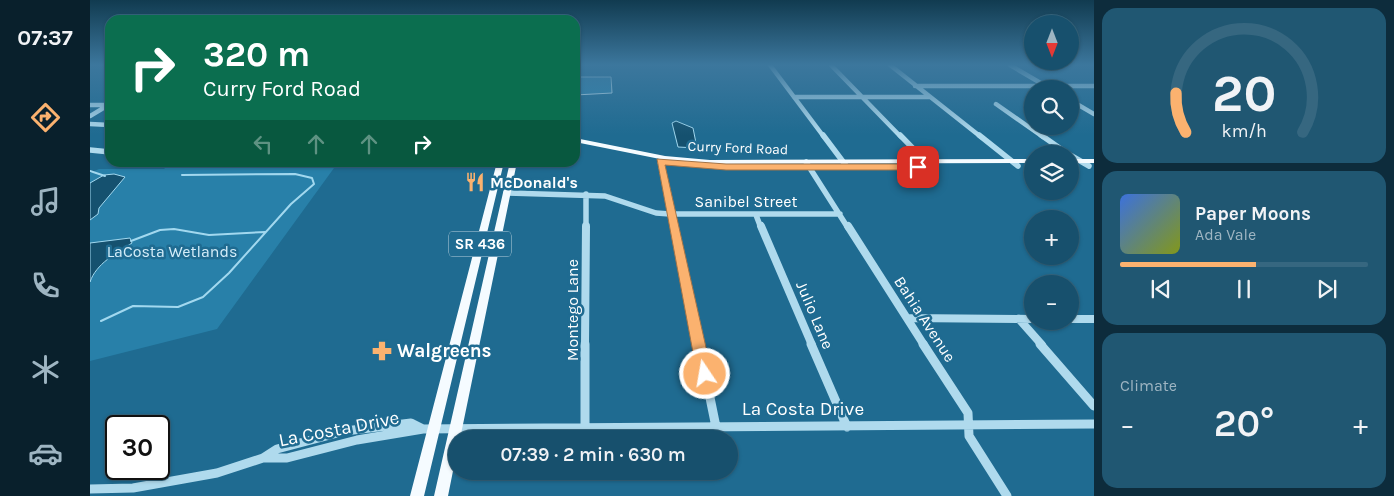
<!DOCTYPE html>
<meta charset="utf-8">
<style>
:root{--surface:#17506d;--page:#205772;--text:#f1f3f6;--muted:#9eb5c2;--line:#366780;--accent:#fbb26f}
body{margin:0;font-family:Karla,sans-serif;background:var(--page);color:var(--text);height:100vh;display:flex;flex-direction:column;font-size:19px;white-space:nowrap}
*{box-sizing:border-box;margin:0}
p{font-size:16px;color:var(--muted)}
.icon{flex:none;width:28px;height:28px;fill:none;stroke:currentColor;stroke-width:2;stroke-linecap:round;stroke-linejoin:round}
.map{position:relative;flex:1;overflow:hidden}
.side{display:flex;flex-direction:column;gap:8px;padding:8px;background:#0d2c3c;width:300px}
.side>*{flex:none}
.hud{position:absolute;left:15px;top:15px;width:475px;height:152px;border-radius:15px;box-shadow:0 1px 4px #0004,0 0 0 1px var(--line);background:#0b6e4f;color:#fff;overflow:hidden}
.needle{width:32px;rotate:180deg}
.tools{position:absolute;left:934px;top:15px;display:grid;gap:10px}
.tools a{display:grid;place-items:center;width:55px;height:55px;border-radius:50%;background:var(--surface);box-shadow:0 1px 4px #0004,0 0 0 1px var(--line);font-size:25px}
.speed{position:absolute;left:15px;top:415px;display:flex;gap:10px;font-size:25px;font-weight:700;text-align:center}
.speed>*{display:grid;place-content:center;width:65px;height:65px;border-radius:50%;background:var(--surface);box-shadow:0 1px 4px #0004,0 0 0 1px var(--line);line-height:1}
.speed .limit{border:2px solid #111;border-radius:8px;background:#fff;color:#111}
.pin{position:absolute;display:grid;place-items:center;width:42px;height:42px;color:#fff;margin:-21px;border-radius:10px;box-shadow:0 2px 8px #0006}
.me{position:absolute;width:55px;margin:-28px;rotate:348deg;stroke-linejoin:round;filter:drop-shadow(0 0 4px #0008)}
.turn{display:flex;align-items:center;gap:18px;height:105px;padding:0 15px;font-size:22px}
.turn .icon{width:65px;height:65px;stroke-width:2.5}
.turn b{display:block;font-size:35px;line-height:42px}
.lanes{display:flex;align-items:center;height:48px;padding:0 15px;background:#0003;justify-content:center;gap:25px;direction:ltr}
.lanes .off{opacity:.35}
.big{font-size:38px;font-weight:600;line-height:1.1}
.side .widget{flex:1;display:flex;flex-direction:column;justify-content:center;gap:8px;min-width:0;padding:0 18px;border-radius:15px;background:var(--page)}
.side .dial{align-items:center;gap:0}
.dial svg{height:130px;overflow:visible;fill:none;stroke:var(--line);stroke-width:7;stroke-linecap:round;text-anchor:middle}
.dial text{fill:var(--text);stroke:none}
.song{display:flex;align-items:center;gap:15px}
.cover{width:60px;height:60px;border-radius:8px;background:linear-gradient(135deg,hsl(220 70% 55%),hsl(70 70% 35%))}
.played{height:5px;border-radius:2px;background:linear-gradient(90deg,var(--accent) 55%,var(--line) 55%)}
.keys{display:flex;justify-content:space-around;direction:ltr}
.heat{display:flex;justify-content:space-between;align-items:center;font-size:28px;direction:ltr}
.trip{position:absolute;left:358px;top:430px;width:290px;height:50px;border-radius:25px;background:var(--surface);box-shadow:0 1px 4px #0004,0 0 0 1px var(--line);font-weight:600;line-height:50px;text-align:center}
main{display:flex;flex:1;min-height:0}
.tab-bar{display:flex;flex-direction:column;width:90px;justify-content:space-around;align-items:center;background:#09202c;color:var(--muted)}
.tab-bar .icon{width:35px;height:35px}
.tab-bar .on{color:var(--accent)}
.tab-bar b{font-size:22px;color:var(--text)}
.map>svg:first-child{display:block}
</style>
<main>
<nav class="tab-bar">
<b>07:37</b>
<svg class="icon on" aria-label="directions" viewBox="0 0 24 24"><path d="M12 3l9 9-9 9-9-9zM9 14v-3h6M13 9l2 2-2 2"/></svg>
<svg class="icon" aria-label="music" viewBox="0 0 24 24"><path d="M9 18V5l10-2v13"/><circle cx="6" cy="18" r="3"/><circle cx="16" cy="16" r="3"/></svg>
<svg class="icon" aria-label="phone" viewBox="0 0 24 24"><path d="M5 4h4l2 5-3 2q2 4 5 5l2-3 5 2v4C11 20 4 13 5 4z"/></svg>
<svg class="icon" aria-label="climate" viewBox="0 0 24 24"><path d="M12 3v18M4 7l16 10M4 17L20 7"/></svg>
<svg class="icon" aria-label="car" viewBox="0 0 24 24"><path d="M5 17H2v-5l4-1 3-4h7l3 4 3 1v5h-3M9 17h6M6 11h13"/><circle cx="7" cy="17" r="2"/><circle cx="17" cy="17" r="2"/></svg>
</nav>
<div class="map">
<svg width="1004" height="496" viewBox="0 0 1004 496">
<rect width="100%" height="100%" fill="#1f6b91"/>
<path fill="#2880a9" d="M81 162 249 163 247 167 216 168H244L127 329 0 361V173L9 169H74Z"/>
<path fill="#15516f" stroke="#a2d8ef" d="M586 121 603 128 607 148 588 147 582 123Z
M24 174 35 177 9 208 8 214 0 220V183L14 175Z
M40 238 42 243C26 253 6 264 0 282V243Z"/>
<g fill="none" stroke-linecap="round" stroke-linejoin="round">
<path stroke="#a2d8ef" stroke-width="2" d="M0 171 15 176
M41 241 70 230 84 229 119 235 175 232
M11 321 43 306 88 307 113 297 139 273 201 204 224 184 222 178 205 174 92 175"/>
</g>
<path fill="#2e85ae" stroke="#d5eefa" d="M485 77H521L522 93 485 95Z"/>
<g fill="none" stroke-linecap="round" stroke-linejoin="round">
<path stroke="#afdaed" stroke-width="4.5" d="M680 65 734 137
M741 65 811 137
M800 65 891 137
M920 65 954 85
M825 86H1004
M704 97H839
M980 100 1004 114
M906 104 953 137
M0 105H17
M0 116 20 104
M0 124 20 125"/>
<path stroke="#afdaed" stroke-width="5.5" d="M733 135 757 167
M810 135 841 167
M889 135 928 166
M951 135 978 154
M0 150 20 152
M980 155 999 166
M570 161 584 228
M716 162 758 228
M811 162 816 167
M416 193 515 196 566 213 580 214H750
M666 215 671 228
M496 228V194"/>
<path stroke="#afdaed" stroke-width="8" d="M584 226 609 345
M671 226 722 345
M758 226 834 345
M817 318 942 319
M929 319 952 345
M980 319H1004
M495 345 496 226"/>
<path stroke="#afdaed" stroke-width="9" d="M609 344 626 427
M721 344 757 427
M833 344 878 413 879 436 917 496
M950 344 1004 406
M495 427V344
M173 458H197L267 440 333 429 1004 424
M0 489 43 488 127 473 173 458 187 449 255 431 321 423 333 429"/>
<path fill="#f5fbff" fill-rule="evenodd" d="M485 138 575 156 620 160 942 159V163L620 164 575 160 485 142Z
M980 159H1004V163H980Z
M407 162H414L334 496H320Z
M420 162H427L370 439H366V456L358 496H344Z"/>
</g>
<linearGradient id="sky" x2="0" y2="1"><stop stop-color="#113b50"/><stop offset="0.48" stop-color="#3c779d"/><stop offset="1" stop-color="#3c779d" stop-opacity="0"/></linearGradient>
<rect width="1004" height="135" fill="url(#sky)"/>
<path fill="#fbb26f" stroke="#a37448" d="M567 159 636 164H828L833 167 828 170H636L575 165 622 374 620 378H610L607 374Z"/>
<defs>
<symbol id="restaurant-bare" viewBox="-9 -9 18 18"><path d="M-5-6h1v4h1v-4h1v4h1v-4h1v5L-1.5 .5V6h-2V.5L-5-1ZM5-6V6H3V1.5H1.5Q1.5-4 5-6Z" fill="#fbb26f" stroke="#1f6b91" stroke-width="2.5" paint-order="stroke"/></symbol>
<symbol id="pharmacy-bare" viewBox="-9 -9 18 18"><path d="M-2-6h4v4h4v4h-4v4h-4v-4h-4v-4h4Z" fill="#fbb26f" stroke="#1f6b91" stroke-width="2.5" paint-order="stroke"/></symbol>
</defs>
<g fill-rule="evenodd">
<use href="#restaurant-bare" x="371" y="168" width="28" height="28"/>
<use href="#pharmacy-bare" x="278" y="337" width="28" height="28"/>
</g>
<g text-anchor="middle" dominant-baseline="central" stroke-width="5" stroke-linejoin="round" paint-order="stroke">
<g font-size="14" fill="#fff" stroke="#1f6b91">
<text transform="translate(648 148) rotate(2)">Curry Ford Road</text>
</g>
<rect fill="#1f6b91" stroke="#bcd3de" stroke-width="1" x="359" y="231.5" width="62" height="25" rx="4"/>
<g font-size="15" font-weight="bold" fill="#fff">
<text x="390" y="244">SR 436</text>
</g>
<g font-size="16" font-weight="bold" fill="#fff" stroke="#1f6b91" text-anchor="start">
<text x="400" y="182">McDonald's</text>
</g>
<g font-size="16" fill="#fff" stroke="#1f6b91">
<text x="656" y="201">Sanibel Street</text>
<text transform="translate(482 310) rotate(-90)">Montego Lane</text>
<text transform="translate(725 315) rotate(67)">Julio Lane</text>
<text transform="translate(835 319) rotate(57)">Bahia Avenue</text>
</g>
<g font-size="16" fill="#d5eefa" stroke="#1f6b91">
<text x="82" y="251">LaCosta Wetlands</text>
</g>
<g font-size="19" font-weight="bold" fill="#fff" stroke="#1f6b91" text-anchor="start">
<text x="307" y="351">Walgreens</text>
</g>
<g font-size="19" fill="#fff" stroke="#1f6b91">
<text x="713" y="409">La Costa Drive</text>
<text transform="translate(249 429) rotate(-11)">La Costa Drive</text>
</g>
</g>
</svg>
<div class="tools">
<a><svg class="needle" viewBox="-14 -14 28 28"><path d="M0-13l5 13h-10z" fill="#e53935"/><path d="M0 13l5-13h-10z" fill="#9eb5c2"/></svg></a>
<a><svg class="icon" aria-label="search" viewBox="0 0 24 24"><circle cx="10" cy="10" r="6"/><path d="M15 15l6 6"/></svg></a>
<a><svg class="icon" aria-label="layers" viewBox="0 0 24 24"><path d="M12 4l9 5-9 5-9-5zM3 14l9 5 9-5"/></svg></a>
<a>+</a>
<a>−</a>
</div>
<div class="speed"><div class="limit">30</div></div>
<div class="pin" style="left:828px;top:167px;background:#d93025"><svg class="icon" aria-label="arrive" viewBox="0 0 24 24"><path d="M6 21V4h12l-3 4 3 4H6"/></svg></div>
<svg class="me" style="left:615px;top:374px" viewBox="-20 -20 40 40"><circle r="17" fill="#fbb26f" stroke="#fff" stroke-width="3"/><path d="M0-11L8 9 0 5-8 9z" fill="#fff"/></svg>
<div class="trip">07:39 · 2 min · 630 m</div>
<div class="hud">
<div class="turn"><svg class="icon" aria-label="right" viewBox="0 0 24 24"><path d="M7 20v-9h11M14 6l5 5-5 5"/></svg><div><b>320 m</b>Curry Ford Road</div></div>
<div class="lanes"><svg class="icon off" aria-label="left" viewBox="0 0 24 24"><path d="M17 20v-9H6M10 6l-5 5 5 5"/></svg><svg class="icon off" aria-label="ahead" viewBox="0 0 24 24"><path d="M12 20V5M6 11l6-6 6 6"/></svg><svg class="icon off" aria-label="ahead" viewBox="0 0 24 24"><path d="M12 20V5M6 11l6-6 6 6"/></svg><svg class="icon" aria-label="right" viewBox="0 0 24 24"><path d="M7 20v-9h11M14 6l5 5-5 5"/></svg></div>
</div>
</div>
<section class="side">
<div class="widget dial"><svg viewBox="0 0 100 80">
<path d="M14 69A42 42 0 1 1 86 69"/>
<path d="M14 69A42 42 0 0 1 8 45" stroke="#fbb26f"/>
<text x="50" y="56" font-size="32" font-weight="700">20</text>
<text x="50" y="72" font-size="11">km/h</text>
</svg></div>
<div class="widget">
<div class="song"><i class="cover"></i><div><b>Paper Moons</b><p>Ada Vale</p></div></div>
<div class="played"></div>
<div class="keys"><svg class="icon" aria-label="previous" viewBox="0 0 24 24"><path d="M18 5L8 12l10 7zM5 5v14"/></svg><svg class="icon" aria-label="pause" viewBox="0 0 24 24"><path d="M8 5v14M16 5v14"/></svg><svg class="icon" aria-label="next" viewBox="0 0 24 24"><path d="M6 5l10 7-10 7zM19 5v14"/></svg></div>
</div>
<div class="widget"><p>Climate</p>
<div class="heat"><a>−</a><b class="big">20°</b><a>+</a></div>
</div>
</section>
</main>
